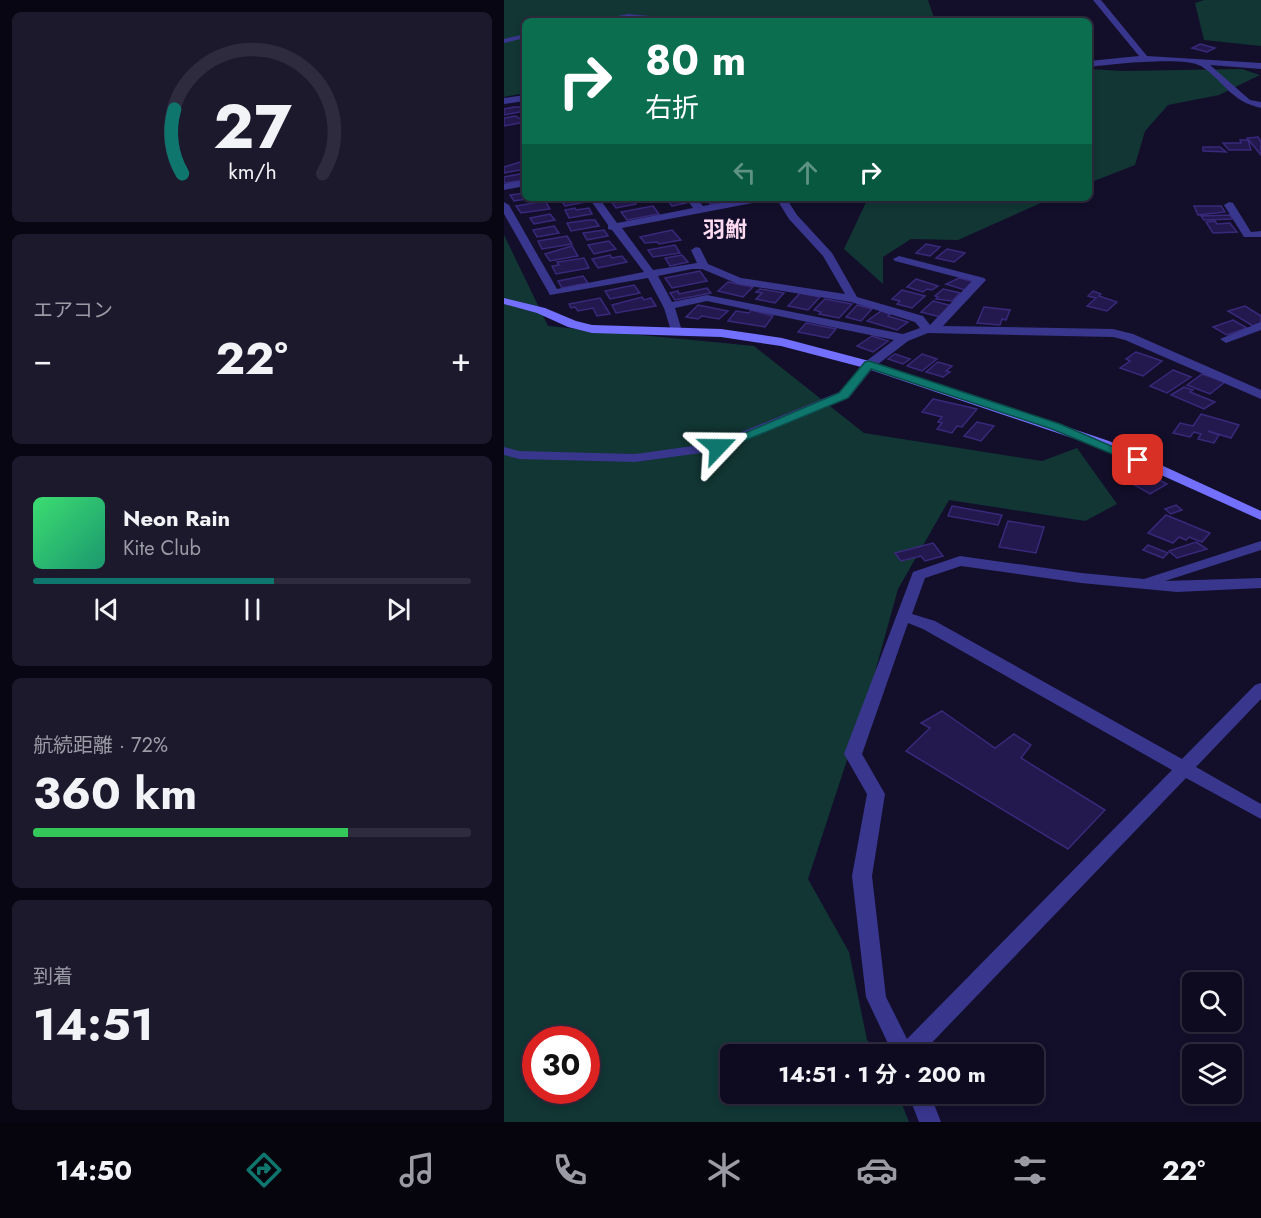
<!DOCTYPE html>
<html lang="ja">
<meta charset="utf-8">
<style>
:root{--surface:#0e0b20;--page:#1c192d;--text:#f1f3f6;--muted:#9b9ba5;--line:#2e2b3e;--accent:#0f766e}
body{margin:0;font-family:Jost,"Noto Sans JP",sans-serif;background:var(--page);color:var(--text);height:100vh;display:flex;flex-direction:column;font-size:22px;white-space:nowrap}
*{box-sizing:border-box;margin:0}
p{font-size:20px;color:var(--muted)}
.icon{flex:none;width:33px;height:33px;fill:none;stroke:currentColor;stroke-width:2;stroke-linecap:round;stroke-linejoin:round}
.map{position:relative;flex:1;overflow:hidden}
.panel{display:flex;flex-direction:column;gap:12px;padding:12px;background:#080612;width:504px}
.panel>*{flex:none}
.guide{position:absolute;left:18px;top:18px;width:570px;height:183px;border-radius:9px;box-shadow:0 3px 9px #0003,0 0 0 2px var(--line);background:#0b6e4f;color:#fff;overflow:hidden}
.tools{position:absolute;left:678px;top:972px;display:grid;gap:12px}
.tools a{display:grid;place-items:center;width:60px;height:60px;border-radius:9px;background:var(--surface);box-shadow:0 3px 9px #0003,0 0 0 2px var(--line);font-size:30px}
.speed{position:absolute;left:18px;top:1026px;display:flex;gap:12px;font-size:30px;font-weight:700;text-align:center}
.speed>*{display:grid;place-content:center;width:78px;height:78px;border-radius:50%;background:var(--surface);box-shadow:0 3px 9px #0003,0 0 0 2px var(--line);line-height:1}
.speed .limit{border:9px solid #d22;background:#fff;color:#111}
.pin{position:absolute;display:grid;place-items:center;width:51px;height:51px;color:#fff;margin:-26px;border-radius:12px;box-shadow:0 3px 9px #0006}
.me{position:absolute;width:66px;margin:-33px;rotate:67deg;stroke-linejoin:round;filter:drop-shadow(0 0 4px #0008)}
.turn{display:flex;align-items:center;gap:21px;height:126px;padding:0 24px;font-size:27px}
.turn .icon{width:78px;height:78px;stroke-width:2.5}
.turn b{display:block;font-size:42px;line-height:51px}
.lanes{display:flex;align-items:center;height:57px;padding:0 24px;background:#0003;justify-content:center;gap:30px;direction:ltr}
.lanes .off{opacity:.35}
.big{font-size:45px;font-weight:700;line-height:1.1}
.panel .card{flex:1;display:flex;flex-direction:column;justify-content:center;gap:9px;min-width:0;padding:0 21px;border-radius:9px;background:var(--page)}
.panel .dial{align-items:center;gap:0}
.dial svg{height:156px;overflow:visible;fill:none;stroke:var(--line);stroke-width:7;stroke-linecap:round;text-anchor:middle}
.dial text{fill:var(--text);stroke:none}
.song{display:flex;align-items:center;gap:18px}
.cover{width:72px;height:72px;border-radius:9px;background:linear-gradient(135deg,hsl(140 70% 55%),hsl(160 70% 35%))}
.played{height:6px;border-radius:3px;background:linear-gradient(90deg,var(--accent) 55%,var(--line) 55%)}
.keys{display:flex;justify-content:space-around;direction:ltr}
.heat{display:flex;justify-content:space-between;align-items:center;font-size:33px;direction:ltr}
.charge{height:9px;border-radius:4px;background:linear-gradient(90deg,#34c759 72%,var(--line) 0)}
.trip{position:absolute;left:216px;top:1044px;width:324px;height:60px;border-radius:9px;background:var(--surface);box-shadow:0 3px 9px #0003,0 0 0 2px var(--line);font-weight:700;line-height:60px;text-align:center}
.menu{display:flex;height:96px;justify-content:space-around;align-items:center;background:#06040d;color:var(--muted)}
.menu .icon{width:42px;height:42px}
.menu .current{color:var(--accent)}
.menu b{font-size:27px;color:var(--text)}
main{display:flex;flex:1;min-height:0}
.map>svg:first-child{display:block}
</style>
<main>
<section class="panel">
<div class="card dial"><svg viewBox="0 0 100 80">
<path d="M14 69A42 42 0 1 1 86 69"/>
<path d="M14 69A42 42 0 0 1 10 36" stroke="#0f766e"/>
<text x="50" y="56" font-size="32" font-weight="700">27</text>
<text x="50" y="72" font-size="11">km/h</text>
</svg></div>
<div class="card"><p>エアコン</p>
<div class="heat"><a>−</a><b class="big">22°</b><a>+</a></div>
</div>
<div class="card">
<div class="song"><i class="cover"></i><div><b>Neon Rain</b><p>Kite Club</p></div></div>
<div class="played"></div>
<div class="keys"><svg class="icon" aria-label="previous" viewBox="0 0 24 24"><path d="M18 5L8 12l10 7zM5 5v14"/></svg><svg class="icon" aria-label="pause" viewBox="0 0 24 24"><path d="M8 5v14M16 5v14"/></svg><svg class="icon" aria-label="next" viewBox="0 0 24 24"><path d="M6 5l10 7-10 7zM19 5v14"/></svg></div>
</div>
<div class="card"><p>航続距離 · 72%</p><b class="big">360 km</b><div class="charge"></div></div>
<div class="card"><p>到着</p><b class="big">14:51</b></div>
</section>
<div class="map">
<svg width="757" height="1122" viewBox="0 0 757 1122">
<rect width="100%" height="100%" fill="#130f2b"/>
<path fill="#113634" fill-rule="evenodd" d="M0 0H424L431 21H21V93L0 97Z
M700 0H757V46L700 40 691 3Z
M585 69 618 71 738 69 756 75 715 95 664 105 641 131 631 165 585 183Z
M364 198H548L454 240 407 239 379 257V284L340 249Z
M0 235 44 326 250 346 360 433 538 461 573 448 613 504 581 521 445 500 394 589 366 690 304 879 345 952 363 1040 375 1054H226V1094H394L405 1122H0ZM32 1040H82V1090H32Z"/>
<path fill="#24194e" stroke="#39297b" stroke-width="1.5" d="M696 44 711 48 703 52 688 48Z
M10 107H17L21 111 0 115V109Z
M12 116 21 122 0 126V118Z
M754 137 757 142V155L743 138Z
M736 140H744L747 150H725L719 143H737Z
M699 147H716L722 152 699 151Z
M16 162 20 163 21 169 0 173V167Z
M21 173V180L0 183V177Z
M21 193V198H29L10 201 6 195Z
M80 198 82 202 61 206 56 199Z
M178 198 182 203 168 206 163 200Z
M201 198H227L229 200 206 204Z
M128 199 132 204 112 208 107 201Z
M41 201 46 209 17 213 12 206Z
M149 206 155 214 123 220 117 212Z
M690 206H717L721 212 694 215Z
M71 208 72 210 85 208 88 214 65 218 61 210Z
M46 214 51 220 30 224 26 218Z
M726 215 728 219 700 220 697 216Z
M84 220H91L95 226 67 231 63 223Z
M711 221 713 224 726 223 733 232 709 233 702 222Z
M50 226 55 233 33 237 29 230Z
M100 230 104 236 83 240 79 233Z
M168 230 177 240 155 244 153 242 141 243 136 237Z
M63 236 68 244 38 249 34 241Z
M105 241 112 249 90 254 84 245Z
M422 244 436 247 426 256 412 253Z
M171 245 176 253 149 257 144 250Z
M68 246 74 256 46 261 41 254Z
M443 249 461 253 450 262 432 258Z
M106 255 108 258 118 256 123 262 94 268 88 259Z
M178 255 184 262 166 266 161 258Z
M80 258 85 268 52 274 48 266 55 265 53 262Z
M196 271 203 281 168 288 161 278Z
M79 276 84 283 58 288 54 281Z
M455 278 471 282 461 290 442 284Z
M412 279 434 286 428 290 423 289 419 292 403 287Z
M224 282 249 287 239 297 214 291Z
M130 285 136 293 106 299 101 291Z
M203 288 207 293 171 300 166 293 174 291 175 294Z
M256 289 280 293 271 303 252 299 258 293 252 292Z
M439 289 456 293 448 301 432 299 434 297 431 296Z
M398 290 421 296 408 308 393 304 396 301 388 299Z
M589 291 597 294 595 296 613 302 603 311 583 306 592 298 584 296Z
M296 293 316 297 304 310 284 306Z
M138 297 140 300 147 298 152 306 112 313 108 305Z
M96 298 106 314 93 316 89 308 74 311 71 307 67 308 65 304Z
M321 299 348 304 335 318 315 314 317 312 310 310Z
M429 301 448 306 436 317 417 312Z
M194 305 224 311 215 319 198 316 194 319 182 317Z
M353 305 368 309 357 321 342 317Z
M741 306 757 316V323L749 326 724 311Z
M480 307 506 310 502 320 498 319 496 325 473 323Z
M247 310 269 316 261 327 224 321 232 311 245 313Z
M377 311 386 314 384 316 404 322 393 330 363 321Z
M729 320 743 328 723 335 709 327Z
M302 323 332 329 324 338 294 332Z
M368 336 384 341 369 352 353 346Z
M632 352 658 361 639 376 616 368 626 361 622 359Z
M391 354 406 359 399 364 384 359Z
M418 354 433 359 418 371 403 366Z
M434 362 448 366 442 371 446 372 439 377 422 372Z
M669 370 687 377 663 393 646 386Z
M698 374 721 382 706 394 683 385Z
M680 387 689 390 686 392 711 402 700 409 667 395Z
M429 399 473 409 458 427 453 426 448 433 433 429 438 423 434 422 438 417 418 412Z
M697 414 735 425 727 438 704 431 715 435 710 443 694 439 697 434 690 432 686 437 669 433 676 423 689 426Z
M473 422 490 426 477 441 460 436Z
M637 470 663 484 646 494 620 479Z
M672 505 678 510 667 514 661 509Z
M448 506 498 515 494 525 444 516Z
M662 515 706 533 698 542 685 537 682 540 675 537 669 543 644 533Z
M504 521 540 527 532 553 495 547Z
M692 542 703 549 673 558 665 551Z
M429 543 439 556 421 561 417 556 397 561 391 553Z
M644 545 664 553 659 558 639 550Z
M438 711 491 748 510 734 527 745 517 758 601 810 564 849 402 751 426 728 417 723Z"/>
<g fill="none" stroke-linecap="round" stroke-linejoin="round">
<path fill="#39368d" fill-rule="evenodd" d="M589 0H597L643 56 757 63V69L706 65 746 100 757 102V108C726 101 721 82 697 66 681 56 606 64 585 67V61L635 56Z
M124 14 181 19 185 21 124 18 87 21Z
M21 34V38L0 43V39Z
M21 95V101L0 104V98Z
M21 180V186L0 190V184Z
M85 198H95L113 223 189 208 182 198H192L199 206 243 198H264L259 201 118 228 149 270 193 263 187 250 192 247 196 248 204 264 237 278 341 294 319 256 285 219 272 198H282L293 215 328 253 353 297 419 316 426 325 468 281 391 261 389 259 395 256 399 257 480 278 482 280 439 326 609 329 629 334 757 390V399L621 340 609 337 424 333 404 341 369 368 345 398 219 450 131 462 15 459 0 455V447L15 451 131 454 211 443 335 392 361 362 390 340 203 301 171 308 178 331 176 334H168L160 308 144 278 46 295 0 214V202L5 205 53 289 140 272 108 230 104 229V225ZM188 269H198L234 284 347 302 411 322 416 328 399 334 203 295 168 302 154 276Z
M725 202 729 203 747 232 757 231V237H740L720 205Z
M757 322V330L722 343 716 339Z
M757 541V550L661 581 757 578V588L673 592 577 583 457 566 421 578 408 614 431 621 678 759 751 685 757 683V699L692 767 757 804V819L682 778 417 1054H389L362 997 348 876 363 794 340 754 409 572 456 556 577 573 640 579ZM404 623 419 629 668 770 403 1039 382 997 368 876 381 794 358 754Z
M404 1094H426L437 1122H415Z"/>
<path fill="#7370ff" fill-rule="evenodd" d="M0 298 41 308 72 321 88 325 217 329 278 338 369 362 605 441 757 511V520L595 447 361 368 277 346 217 337 88 333 64 327 33 313 0 304Z"/>
</g>
<path fill="#0f766e" stroke="#0a4d48" stroke-width="1.5" d="M365 361 556 424 640 460 638 463H630L548 429 367 369 344 398 218 450 214 451 208 447 335 393 361 362Z"/>
<g text-anchor="middle" dominant-baseline="central" stroke-width="6" stroke-linejoin="round" paint-order="stroke">
<g font-size="22" font-weight="bold" fill="#ffdbf2" stroke="#130f2b">
<text x="221" y="229">羽鮒</text>
</g>
</g>
</svg>
<div class="tools">
<a><svg class="icon" aria-label="search" viewBox="0 0 24 24"><circle cx="10" cy="10" r="6"/><path d="M15 15l6 6"/></svg></a>
<a><svg class="icon" aria-label="layers" viewBox="0 0 24 24"><path d="M12 4l9 5-9 5-9-5zM3 14l9 5 9-5"/></svg></a>
</div>
<div class="speed"><div class="limit">30</div></div>
<div class="pin" style="left:634px;top:460px;background:#d93025"><svg class="icon" aria-label="arrive" viewBox="0 0 24 24"><path d="M6 21V4h12l-3 4 3 4H6"/></svg></div>
<svg class="me" style="left:214px;top:447px" viewBox="-20 -20 40 40"><path d="M0-17L14 15 0 8-14 15z" fill="#0f766e" stroke="#fff" stroke-width="4"/></svg>
<div class="trip">14:51 · 1 分 · 200 m</div>
<div class="guide">
<div class="turn"><svg class="icon" aria-label="right" viewBox="0 0 24 24"><path d="M7 20v-9h11M14 6l5 5-5 5"/></svg><div><b>80 m</b>右折</div></div>
<div class="lanes"><svg class="icon off" aria-label="left" viewBox="0 0 24 24"><path d="M17 20v-9H6M10 6l-5 5 5 5"/></svg><svg class="icon off" aria-label="ahead" viewBox="0 0 24 24"><path d="M12 20V5M6 11l6-6 6 6"/></svg><svg class="icon" aria-label="right" viewBox="0 0 24 24"><path d="M7 20v-9h11M14 6l5 5-5 5"/></svg></div>
</div>
</div>
</main>
<nav class="menu">
<b>14:50</b>
<svg class="icon current" aria-label="directions" viewBox="0 0 24 24"><path d="M12 3l9 9-9 9-9-9zM9 14v-3h6M13 9l2 2-2 2"/></svg>
<svg class="icon" aria-label="music" viewBox="0 0 24 24"><path d="M9 18V5l10-2v13"/><circle cx="6" cy="18" r="3"/><circle cx="16" cy="16" r="3"/></svg>
<svg class="icon" aria-label="phone" viewBox="0 0 24 24"><path d="M5 4h4l2 5-3 2q2 4 5 5l2-3 5 2v4C11 20 4 13 5 4z"/></svg>
<svg class="icon" aria-label="climate" viewBox="0 0 24 24"><path d="M12 3v18M4 7l16 10M4 17L20 7"/></svg>
<svg class="icon" aria-label="car" viewBox="0 0 24 24"><path d="M5 17H2v-5l4-1 3-4h7l3 4 3 1v5h-3M9 17h6M6 11h13"/><circle cx="7" cy="17" r="2"/><circle cx="17" cy="17" r="2"/></svg>
<svg class="icon" aria-label="filters" viewBox="0 0 24 24"><path d="M4 7h16M4 17h16"/><circle cx="9" cy="7" r="2"/><circle cx="15" cy="17" r="2"/></svg>
<b>22°</b>
</nav>
